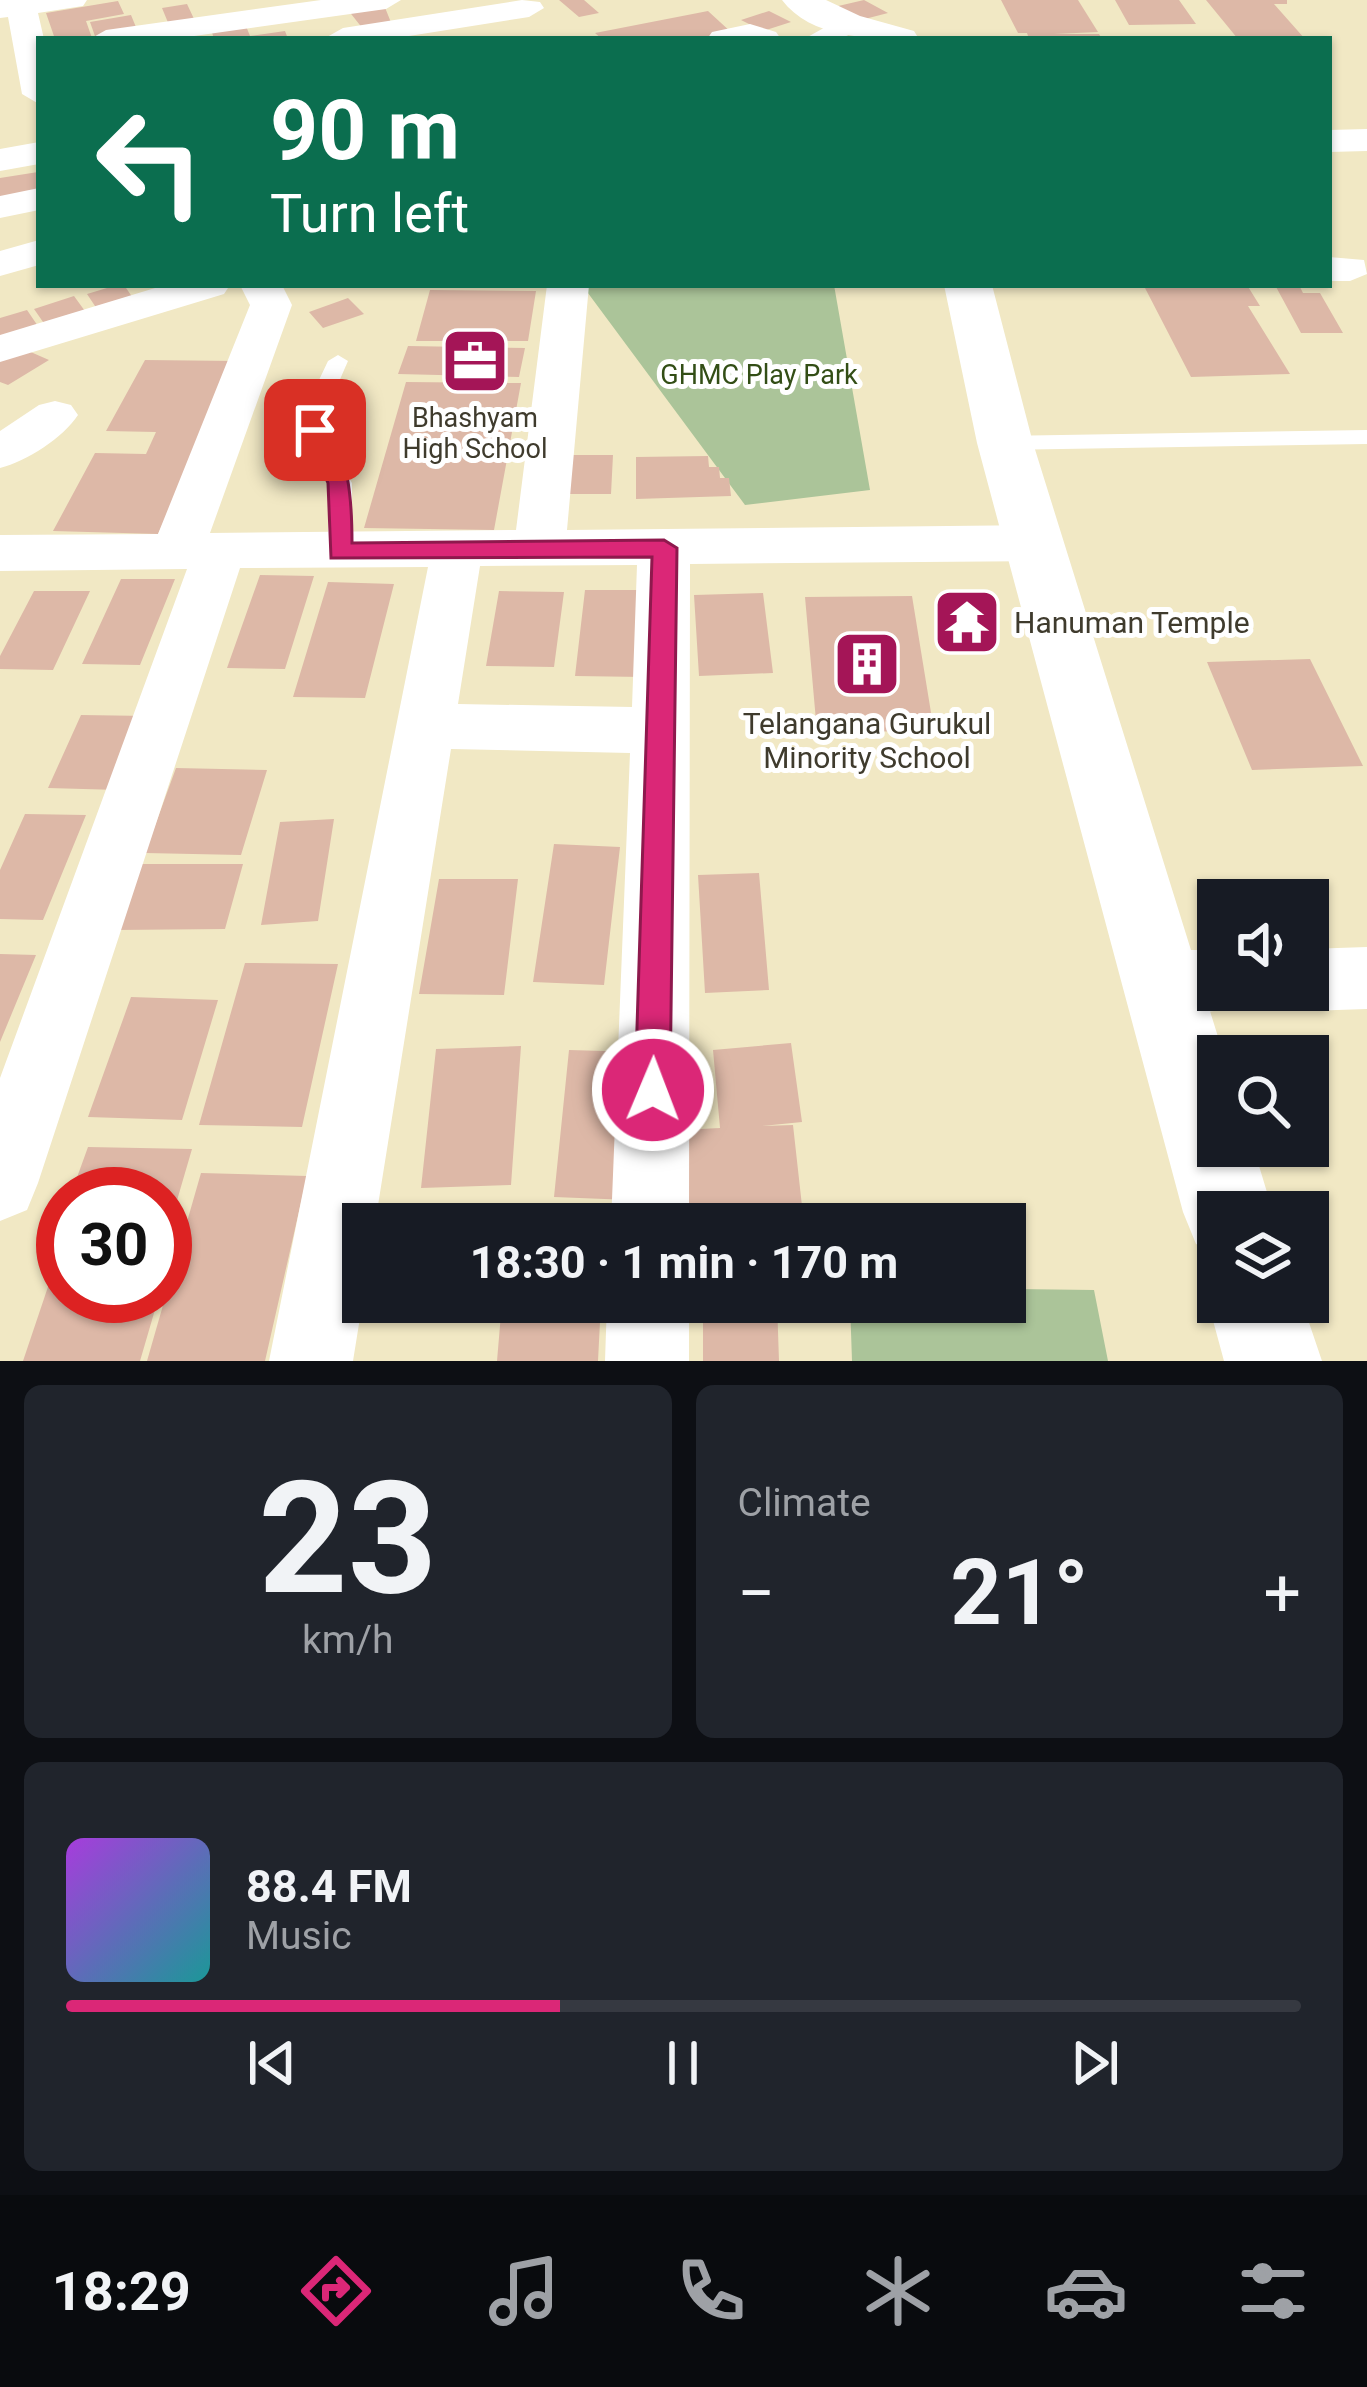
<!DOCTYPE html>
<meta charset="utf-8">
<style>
:root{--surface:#171b24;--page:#20242c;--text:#f1f3f6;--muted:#9ea1a6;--line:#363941;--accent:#db2777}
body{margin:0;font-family:Roboto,sans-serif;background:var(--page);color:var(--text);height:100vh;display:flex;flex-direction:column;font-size:45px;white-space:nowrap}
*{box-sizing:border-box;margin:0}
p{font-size:39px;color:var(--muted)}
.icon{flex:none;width:66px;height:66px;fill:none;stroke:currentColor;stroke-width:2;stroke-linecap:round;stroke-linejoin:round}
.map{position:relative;height:1361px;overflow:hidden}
.side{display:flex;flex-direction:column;gap:24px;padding:24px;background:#0d0f14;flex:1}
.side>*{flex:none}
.banner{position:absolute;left:36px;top:36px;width:1296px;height:252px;border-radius:0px;box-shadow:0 3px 9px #0004;background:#0b6e4f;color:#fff;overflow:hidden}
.fabs{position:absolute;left:1197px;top:879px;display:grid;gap:24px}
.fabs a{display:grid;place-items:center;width:132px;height:132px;border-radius:0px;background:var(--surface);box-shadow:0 3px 9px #0004;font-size:60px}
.speed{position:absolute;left:36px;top:1167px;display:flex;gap:24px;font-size:60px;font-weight:700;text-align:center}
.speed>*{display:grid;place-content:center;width:156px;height:156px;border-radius:50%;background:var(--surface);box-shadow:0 3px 9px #0004;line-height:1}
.speed .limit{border:18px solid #d22;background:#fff;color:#111}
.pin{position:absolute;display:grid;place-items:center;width:102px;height:102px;color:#fff;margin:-51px;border-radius:24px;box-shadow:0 6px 18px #0006}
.me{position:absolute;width:132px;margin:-66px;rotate:1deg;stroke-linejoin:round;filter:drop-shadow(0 0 9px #0008)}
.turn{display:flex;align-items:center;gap:42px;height:252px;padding:0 36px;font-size:54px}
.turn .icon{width:156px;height:156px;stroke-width:2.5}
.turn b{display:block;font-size:84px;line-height:102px}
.big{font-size:90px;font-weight:700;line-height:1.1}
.side .card{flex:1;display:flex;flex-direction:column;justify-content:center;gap:18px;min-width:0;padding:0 42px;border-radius:18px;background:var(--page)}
.side .dial{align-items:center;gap:0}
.dial b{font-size:156px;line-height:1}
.song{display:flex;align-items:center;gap:36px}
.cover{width:144px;height:144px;border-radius:18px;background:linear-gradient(135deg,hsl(280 70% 55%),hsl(180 70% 35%))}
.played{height:12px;border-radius:6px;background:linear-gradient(90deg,var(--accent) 40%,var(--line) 40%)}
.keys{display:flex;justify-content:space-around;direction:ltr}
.heat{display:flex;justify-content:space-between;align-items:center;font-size:66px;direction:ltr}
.side .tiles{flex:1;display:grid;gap:24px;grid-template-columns:1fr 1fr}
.card:last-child{grid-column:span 2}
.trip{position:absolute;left:342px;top:1203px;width:684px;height:120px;border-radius:0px;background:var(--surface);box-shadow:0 3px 9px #0004;font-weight:700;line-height:120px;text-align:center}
.tab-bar{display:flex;height:192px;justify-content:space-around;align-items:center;background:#090b0e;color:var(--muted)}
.tab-bar .icon{width:84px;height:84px}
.tab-bar .on{color:var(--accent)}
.tab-bar b{font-size:54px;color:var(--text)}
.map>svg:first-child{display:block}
</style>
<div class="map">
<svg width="1367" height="1361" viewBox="0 0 1367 1361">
<rect width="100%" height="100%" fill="#f1e8c4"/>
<path fill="#abc499" d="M582 285H834L870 490 745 505Z
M1005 1289 1094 1290 1108 1361H852L850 1302H1005Z"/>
<path fill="#ddb8a7" d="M559 0H584L599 13 579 17Z
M864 0 888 13 857 21 834 7Z
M1001 0H1078L1098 32 1054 34H1099L1102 39H1029L1027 33H1018Z
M1115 0H1179L1196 24 1129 25Z
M1206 0H1287V4H1274L1305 39H1238Z
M118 1 124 14 86 21 92 38 86 39H55L46 13Z
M187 4 195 21 169 25 162 8Z
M384 5 392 25 363 29 348 10Z
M708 11 732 33 705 39H602L595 33Z
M769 11 791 22 763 31 741 20Z
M131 15 138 32 96 39 90 22Z
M244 21 250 36 285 31 288 39H214L210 26Z
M38 172V191L0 197V178Z
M117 285H124L137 304 101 315 87 294Z
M1247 285 1260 306H1248L1290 374 1191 377 1145 288Z
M1275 285H1299L1303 293H1320L1343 333H1301Z
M430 290 536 291 528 341H416Z
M74 296 90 318 50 332 34 309Z
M348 298 364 314 323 328 309 312Z
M27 310 42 332 0 346V318Z
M17 346 49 360 8 385 0 382V356Z
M408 346 525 348 519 377 398 374Z
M145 360 237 361 158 534 53 531 95 453 146 454 156 432 106 431Z
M406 382 521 383 494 530 364 528Z
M557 455H613L611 494H553Z
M708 456 709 467H719L720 478H729L731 496 636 499V457Z
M260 575 314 576 285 669 227 668Z
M121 579H175L140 665 82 664Z
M328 582 394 584 365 698 293 697Z
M585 590H649L643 677 575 676Z
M34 591H90L53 670 0 669V656Z
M499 591 564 592 554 667 486 666Z
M763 593 773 673 699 676 694 595Z
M912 596 934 731 817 732 805 597Z
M1310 659 1363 766 1252 770 1207 662Z
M81 715 148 716 119 790 48 788Z
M176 768 267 770 241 855 145 853Z
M25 814 86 815 43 920 0 919V870Z
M334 819 318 921 261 925 280 822Z
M554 844 620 847 604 985 533 982Z
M137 864H243L225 929 115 930Z
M759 873 769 990 705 993 698 875Z
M439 879H518L504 995 419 994Z
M0 954 36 955 0 1042Z
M245 963 338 964 302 1127 199 1125Z
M131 997 218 1000 182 1120 88 1117Z
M791 1043 802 1122 761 1126 793 1125 804 1224H659L661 1131 720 1128 713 1050Z
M521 1046 511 1185 421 1188 436 1049Z
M569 1050 639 1052 630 1200 554 1197Z
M88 1147 192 1149 166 1238 165 1194H71Z
M201 1173 307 1176 265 1361H147Z
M55 1266H63V1296H159L140 1361H23Z
M502 1302H601L598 1361H497Z
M703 1302H777L779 1361H703Z"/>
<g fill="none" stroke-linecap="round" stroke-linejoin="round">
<path fill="#fff" fill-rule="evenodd" d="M338 355 348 361 324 416 330 446 352 483V552L340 560 328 552V483L308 446 302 416 328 361Z
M1367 430V444L1005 450 994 443 1005 436Z"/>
<path fill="#fff" fill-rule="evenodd" d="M0 0H87L83 6 38 13 44 39H39V104L22 94 8 17 0 18Z
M321 0H401L386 9 173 39H90L106 30Z
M522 0 540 2 544 8 529 17 390 39 327 37 343 28Z
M847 15 862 24C848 43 826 39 804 39Z
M750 24 776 32 781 39H707L712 32Z
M1367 129V151L1329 152V130Z
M39 142V164L0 171V149Z
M39 188V210L0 218V196Z
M39 240V265L0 276V251Z
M1329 257 1364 260 1367 274 1350 281H1329Z
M165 285H230L224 294 0 362V335Z
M240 285H282L292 305 210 533 516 530 547 285H589L567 530 1034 525 1052 531 1060 543 1052 555 1034 561 690 564 689 1224H611L630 753 451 749 375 1224H363V1299L353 1361H269L428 567 240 568 38 1183 27 1210 0 1221V1078L187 569 0 571V535L158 534 250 305ZM637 565 632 707 458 704 480 566Z
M55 401 71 405 78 415C63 438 27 461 0 468V431L39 405Z
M1367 947V1009L1308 1011 1284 1002 1278 990H1308V949Z
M1159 950H1218V990H1248L1242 1003C1207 1016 1170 1018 1135 1004L1125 982 1135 960Z
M607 1302H689V1361H605Z"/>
<path fill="#fff" fill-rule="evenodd" d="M782 0H826L860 16 914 31 919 39C875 39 812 40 782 0Z
M944 285H992L1033 443 1224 1056H1218V1146H1253L1273 1212H1218V1253L1196 1244 1183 1212 977 443Z
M1218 1277V1302H1302L1322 1361H1224L1208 1302Z"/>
</g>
<path fill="#db2777" stroke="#8e194d" stroke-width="3" d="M315 423C351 438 352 510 352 543L664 540 677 548 670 1090 665 1102 653 1107 640 1102 635 1090 652 557 331 558 328 483 304 430Z"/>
<defs>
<symbol id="office-square" viewBox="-11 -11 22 22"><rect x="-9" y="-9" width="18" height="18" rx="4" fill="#a41557" stroke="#fff"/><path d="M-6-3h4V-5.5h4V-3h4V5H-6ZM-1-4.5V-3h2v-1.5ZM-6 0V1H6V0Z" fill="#fff"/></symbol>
<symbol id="temple-square" viewBox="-11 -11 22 22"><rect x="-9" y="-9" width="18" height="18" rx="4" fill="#a41557" stroke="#fff"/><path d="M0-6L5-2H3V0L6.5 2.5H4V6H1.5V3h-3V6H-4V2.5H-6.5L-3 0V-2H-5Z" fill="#fff"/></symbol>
<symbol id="building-square" viewBox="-11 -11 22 22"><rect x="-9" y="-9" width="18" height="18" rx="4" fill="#a41557" stroke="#fff"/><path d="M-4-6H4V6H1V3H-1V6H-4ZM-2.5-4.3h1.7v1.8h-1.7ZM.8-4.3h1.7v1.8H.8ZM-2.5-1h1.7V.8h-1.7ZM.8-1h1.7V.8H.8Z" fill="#fff"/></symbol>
</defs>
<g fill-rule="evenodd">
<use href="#office-square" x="437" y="323" width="76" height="76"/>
<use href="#temple-square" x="929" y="584" width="76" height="76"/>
<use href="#building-square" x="829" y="626" width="76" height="76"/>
</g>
<g text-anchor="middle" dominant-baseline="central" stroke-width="10" stroke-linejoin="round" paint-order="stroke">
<g font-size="27" fill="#334e16" stroke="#fff">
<text x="759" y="375">GHMC Play Park</text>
</g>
<g font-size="27" fill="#3f3b2d" stroke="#fff">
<text x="475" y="418">Bhashyam<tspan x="475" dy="31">High School</tspan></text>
</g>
<g font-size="30" fill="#3f3b2d" stroke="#fff" text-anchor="start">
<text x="1014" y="622">Hanuman Temple</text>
<text x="867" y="723" text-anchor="middle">Telangana Gurukul<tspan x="867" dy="34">Minority School</tspan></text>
</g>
</g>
</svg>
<div class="fabs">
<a><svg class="icon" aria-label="sound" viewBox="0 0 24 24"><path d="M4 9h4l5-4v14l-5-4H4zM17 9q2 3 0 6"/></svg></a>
<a><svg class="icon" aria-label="search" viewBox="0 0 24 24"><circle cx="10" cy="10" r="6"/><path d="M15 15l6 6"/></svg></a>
<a><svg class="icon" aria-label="layers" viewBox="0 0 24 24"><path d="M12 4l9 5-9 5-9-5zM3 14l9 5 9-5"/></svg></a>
</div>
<div class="speed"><div class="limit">30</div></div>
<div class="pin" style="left:315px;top:430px;background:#d93025"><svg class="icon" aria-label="arrive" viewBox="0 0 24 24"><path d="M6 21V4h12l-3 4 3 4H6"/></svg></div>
<svg class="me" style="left:653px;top:1090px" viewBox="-20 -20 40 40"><circle r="17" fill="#db2777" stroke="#fff" stroke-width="3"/><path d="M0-11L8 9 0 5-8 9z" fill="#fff"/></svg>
<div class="trip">18:30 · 1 min · 170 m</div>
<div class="banner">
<div class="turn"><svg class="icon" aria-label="left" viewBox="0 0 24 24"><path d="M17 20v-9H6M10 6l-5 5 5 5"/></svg><div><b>90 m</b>Turn left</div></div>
</div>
</div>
<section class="side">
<div class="tiles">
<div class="card dial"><b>23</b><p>km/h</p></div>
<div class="card"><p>Climate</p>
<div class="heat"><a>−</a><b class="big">21°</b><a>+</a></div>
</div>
<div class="card">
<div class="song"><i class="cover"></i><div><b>88.4 FM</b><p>Music</p></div></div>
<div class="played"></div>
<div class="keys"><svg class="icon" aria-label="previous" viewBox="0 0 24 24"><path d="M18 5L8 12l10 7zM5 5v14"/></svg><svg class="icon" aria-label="pause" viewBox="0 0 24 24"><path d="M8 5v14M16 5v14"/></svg><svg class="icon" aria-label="next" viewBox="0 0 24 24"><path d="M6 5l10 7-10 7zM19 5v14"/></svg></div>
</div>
</div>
</section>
<nav class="tab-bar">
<b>18:29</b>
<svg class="icon on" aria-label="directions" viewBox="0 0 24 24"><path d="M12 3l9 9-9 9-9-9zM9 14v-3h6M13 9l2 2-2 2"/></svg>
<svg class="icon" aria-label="music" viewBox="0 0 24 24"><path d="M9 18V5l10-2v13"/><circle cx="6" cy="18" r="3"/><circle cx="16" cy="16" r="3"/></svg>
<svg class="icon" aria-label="phone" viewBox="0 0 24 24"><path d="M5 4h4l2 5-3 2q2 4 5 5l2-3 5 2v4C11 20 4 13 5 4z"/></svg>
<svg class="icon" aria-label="climate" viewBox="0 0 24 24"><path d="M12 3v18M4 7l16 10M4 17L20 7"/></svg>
<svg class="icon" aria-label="car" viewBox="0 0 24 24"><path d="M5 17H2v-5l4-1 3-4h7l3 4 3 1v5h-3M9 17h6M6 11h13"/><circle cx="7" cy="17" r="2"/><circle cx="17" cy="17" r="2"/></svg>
<svg class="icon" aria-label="filters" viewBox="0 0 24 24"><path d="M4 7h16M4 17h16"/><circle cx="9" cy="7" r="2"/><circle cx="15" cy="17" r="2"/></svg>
</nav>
